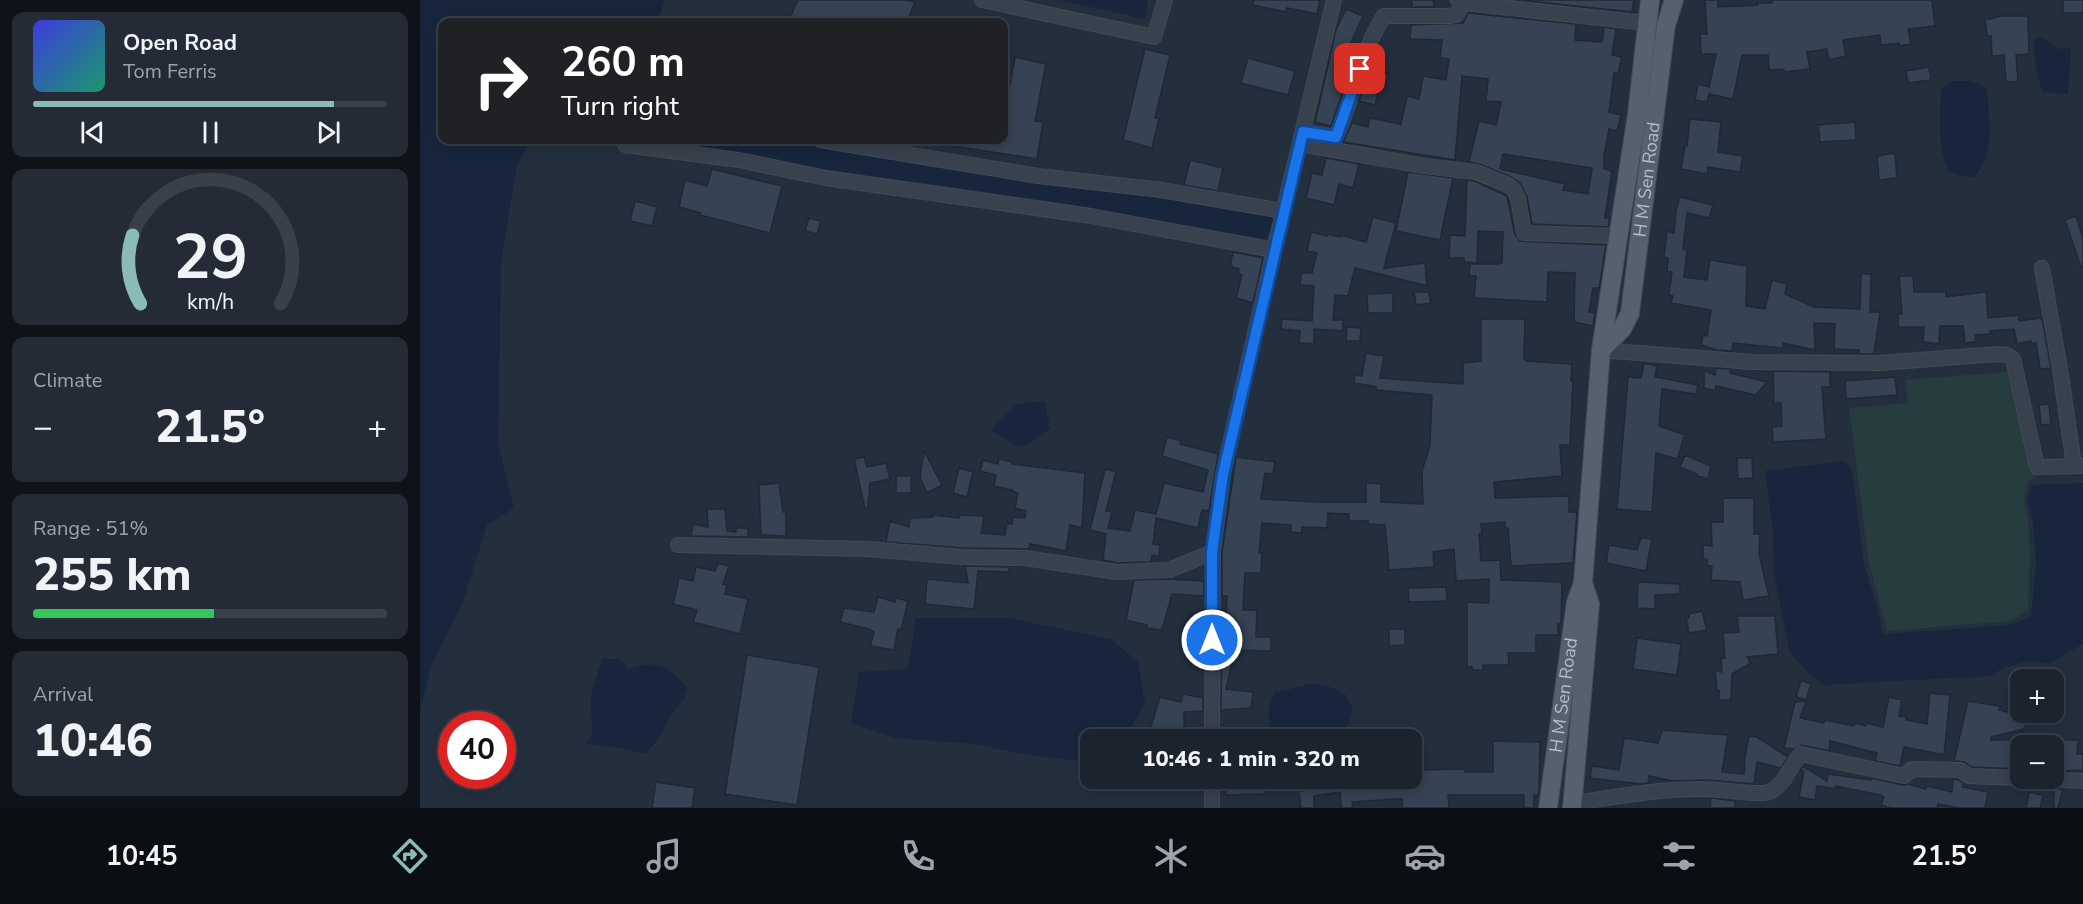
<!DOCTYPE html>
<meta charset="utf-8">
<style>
:root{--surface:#1b232e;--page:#242b36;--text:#f1f3f6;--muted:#a0a4aa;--line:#39404a;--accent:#8bbbb9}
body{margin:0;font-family:"Nunito Sans",sans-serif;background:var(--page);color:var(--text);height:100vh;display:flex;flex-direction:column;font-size:22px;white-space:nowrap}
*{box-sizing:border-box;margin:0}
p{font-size:20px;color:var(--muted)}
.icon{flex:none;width:33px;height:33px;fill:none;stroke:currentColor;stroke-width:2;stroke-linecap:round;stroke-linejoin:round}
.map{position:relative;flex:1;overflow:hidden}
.panel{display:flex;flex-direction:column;gap:12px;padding:12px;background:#0f1319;width:420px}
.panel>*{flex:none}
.guide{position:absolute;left:18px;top:18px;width:570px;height:126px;border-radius:12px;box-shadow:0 3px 15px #0003,0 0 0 2px var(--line);background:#202124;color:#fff;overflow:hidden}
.buttons{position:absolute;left:1590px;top:669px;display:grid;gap:12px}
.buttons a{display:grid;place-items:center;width:54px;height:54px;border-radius:12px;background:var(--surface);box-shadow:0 3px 15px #0003,0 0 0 2px var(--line);font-size:30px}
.speed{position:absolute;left:18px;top:711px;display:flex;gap:12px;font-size:30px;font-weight:700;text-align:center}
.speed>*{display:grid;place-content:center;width:78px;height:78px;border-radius:50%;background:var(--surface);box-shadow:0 3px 15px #0003,0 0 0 2px var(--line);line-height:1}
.speed .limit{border:9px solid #d22;background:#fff;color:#111}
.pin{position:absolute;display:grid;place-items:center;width:51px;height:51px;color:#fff;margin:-26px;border-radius:12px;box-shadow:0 3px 9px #0006}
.me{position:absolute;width:66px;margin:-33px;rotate:0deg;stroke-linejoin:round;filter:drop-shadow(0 0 4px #0008)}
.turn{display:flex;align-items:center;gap:21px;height:126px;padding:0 24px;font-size:27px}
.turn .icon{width:78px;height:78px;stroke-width:2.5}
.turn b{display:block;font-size:42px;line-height:51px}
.big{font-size:45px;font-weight:800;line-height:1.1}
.panel .card{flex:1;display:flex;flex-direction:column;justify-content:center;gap:9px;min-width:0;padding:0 21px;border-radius:12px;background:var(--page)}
.panel .dial{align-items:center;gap:0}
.dial svg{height:156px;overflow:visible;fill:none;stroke:var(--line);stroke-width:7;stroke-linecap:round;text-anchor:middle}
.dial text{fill:var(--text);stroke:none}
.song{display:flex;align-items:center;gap:18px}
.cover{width:72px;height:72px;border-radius:9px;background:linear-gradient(135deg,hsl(240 70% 55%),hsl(160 70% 35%))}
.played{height:6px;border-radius:3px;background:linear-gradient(90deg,var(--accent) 85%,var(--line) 85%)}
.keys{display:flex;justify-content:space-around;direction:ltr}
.heat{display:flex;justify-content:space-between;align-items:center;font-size:33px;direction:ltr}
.charge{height:9px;border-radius:4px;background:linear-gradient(90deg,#34c759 51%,var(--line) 0)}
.trip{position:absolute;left:660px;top:729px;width:342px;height:60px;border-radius:12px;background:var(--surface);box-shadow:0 3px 15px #0003,0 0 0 2px var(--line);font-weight:800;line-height:60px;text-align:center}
.dock{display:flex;height:96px;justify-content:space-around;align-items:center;background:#0b0e12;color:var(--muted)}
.dock .icon{width:42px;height:42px}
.dock .active{color:var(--accent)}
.dock b{font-size:27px;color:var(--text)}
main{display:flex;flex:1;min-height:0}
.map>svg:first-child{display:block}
</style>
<main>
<section class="panel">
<div class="card">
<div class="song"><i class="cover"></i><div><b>Open Road</b><p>Tom Ferris</p></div></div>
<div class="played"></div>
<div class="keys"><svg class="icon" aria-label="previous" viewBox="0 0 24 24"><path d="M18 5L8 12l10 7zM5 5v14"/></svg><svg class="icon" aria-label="pause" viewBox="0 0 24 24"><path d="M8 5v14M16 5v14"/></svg><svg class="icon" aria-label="next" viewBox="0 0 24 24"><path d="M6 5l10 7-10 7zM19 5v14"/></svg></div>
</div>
<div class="card dial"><svg viewBox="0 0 100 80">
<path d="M14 69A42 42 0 1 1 86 69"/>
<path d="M14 69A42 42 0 0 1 10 34" stroke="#8bbbb9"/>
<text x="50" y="56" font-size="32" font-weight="700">29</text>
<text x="50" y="72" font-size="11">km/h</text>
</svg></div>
<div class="card"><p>Climate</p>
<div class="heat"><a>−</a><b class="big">21.5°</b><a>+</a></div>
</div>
<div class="card"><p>Range · 51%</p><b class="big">255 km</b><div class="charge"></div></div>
<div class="card"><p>Arrival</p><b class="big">10:46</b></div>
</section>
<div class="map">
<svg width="1663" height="808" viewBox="0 0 1663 808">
<rect width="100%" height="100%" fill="#242f3e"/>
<path fill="#263c3f" d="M1598 371 1622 473 1608 481 1604 499 1608 520 1610 554 1608 610 1590 621 1467 631 1448 559 1429 408 1488 403 1485 380Z"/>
<path fill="#17263c" d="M0 0H245L240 14 232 22H22V140H113L97 164 81 263 78 443 94 508 67 525 43 601 11 667 0 712Z
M638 0H728L725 19Z
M1620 37 1640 49 1651 48 1648 94 1624 92C1615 77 1614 56 1614 39Z
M1532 81H1550L1566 87C1569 109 1573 139 1565 160 1563 166 1558 172 1555 177L1542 176 1528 171C1517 140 1520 121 1521 89Z
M225 140H360L854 213 851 228 846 239 635 202 511 184 413 172 319 154 223 144Z
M625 401 630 429 612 442 598 447 571 430 597 404Z
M1424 461 1432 471 1444 565 1456 603 1463 634 1590 625 1611 616 1616 562 1613 524 1607 499 1612 485 1663 483V644L1630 663 1608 661 1583 668 1570 676 1404 685 1386 671 1370 652 1354 575 1353 533 1345 471Z
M496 618H588L691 639 718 662 725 703 704 739 670 740V756L660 761 601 754 555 744 476 738 431 723 439 672 488 669Z
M182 659H199L209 669C237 659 249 666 267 688L264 699 247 721 242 734 226 754 201 748 166 744 172 735 171 695Z
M890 684 905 685 924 693 933 709 927 726 903 737 883 740 870 739 850 727 848 709 855 693Z"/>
<path fill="#364354" stroke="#1f2835" stroke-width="1.5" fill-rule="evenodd" d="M378 0H485L495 2 487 22H368Z
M834 0H900L897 14 867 8 866 12 833 5Z
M992 0H1013L1014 7H992Z
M1099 0H1214L1212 12Z
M1285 0H1298V7L1338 5V3H1352V0H1512L1515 26 1488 29 1491 44 1479 46V43L1461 45 1460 35 1423 40 1426 56 1409 60 1407 49 1387 52 1390 69 1364 72V69L1349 70 1348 55H1322L1313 99 1289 94 1287 102 1275 100 1278 84 1289 87 1296 54H1281L1280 34H1287Z
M1643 0H1663V13H1643Z
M926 9 943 16 929 47 937 50 911 126 895 122 916 30Z
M1048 13 1156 24 1155 40 1182 42 1184 27 1196 29 1192 55 1202 57 1198 74 1194 73 1189 112 1201 115 1197 131 1189 129 1184 156V169L1192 171 1185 218H1190L1188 227 1112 224 1107 196 1100 183 1091 177 1059 164 1049 162 1059 121 1076 125 1081 102 1066 101 1068 79 1042 76 1035 160 923 142 932 123 948 127 950 118 981 124 987 96 999 99 1003 76 1026 80 1029 59 1020 58 1022 40 990 39 991 25 1043 23ZM1083 154 1172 168 1168 194 1143 190 1145 184 1080 169Z
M1582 16H1608L1609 54 1596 55 1598 82H1586L1584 55 1572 56 1571 36H1567L1565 20Z
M725 49 750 55 735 118 739 119 732 148 703 140Z
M595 57 626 64 615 121 623 122 617 159 533 146V140H584V116Z
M828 58 875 71 868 95 821 83Z
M1509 67 1511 80 1488 83 1486 71Z
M955 71 968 74 965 86 952 83Z
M942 90 958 94 955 105 939 101Z
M1270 119 1301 122 1298 152 1323 156 1320 172 1288 167 1287 174 1261 169 1265 146H1267Z
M1435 122 1436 140 1400 142 1398 125Z
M1475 153 1477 178 1459 180 1457 156Z
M906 158 939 164 933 188 919 184 914 205 886 198 892 173 902 175Z
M770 160 803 168 798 191 764 185Z
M292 169 362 186 350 233 280 215 281 213 259 207 265 180 287 186Z
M988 172 1033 178 1020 240 976 231Z
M1047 180 1054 181 1087 196 1095 235 1100 241 1186 245 1179 288H1173L1169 312 1175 313 1173 326 1154 322 1155 273 1128 272 1127 302 1054 298 1056 276H1049L1050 264H1078V263H1082L1083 232 1058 231 1057 263 1044 262V258H1029L1030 235 1045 236Z
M1260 197 1293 205 1289 218 1267 213 1263 249 1267 250 1264 277 1287 280 1290 260 1327 266 1326 306 1345 309 1352 280 1367 284 1365 294 1394 307 1440 309 1441 274H1451L1450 312H1460L1454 354H1439V350L1414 349 1415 324 1394 323 1395 350 1363 343V348L1313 343 1312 351 1297 350 1281 345 1283 335 1287 336 1291 310 1251 303 1253 296 1249 295 1252 272H1247L1248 258 1244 257 1247 231 1254 233 1256 210Z
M215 201 237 207 232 226 210 221Z
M1656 216 1663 239V267H1661L1645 220Z
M953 217 976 223 964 268 1005 263 1007 286 935 268 928 296 915 295 913 320H923V331L894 329V344L879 343 880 331 861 329 862 319 892 321 894 286 880 285 881 273H892L897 253 887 251 891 232 907 236V234L920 237V235L946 242Z
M389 218 401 221 397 234 385 231Z
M813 252 843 258 833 303 816 298 822 275 818 274 819 269 810 266Z
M1479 276H1493L1494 292H1526V297L1566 292 1568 318 1599 315V321L1622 318 1631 368 1620 369 1616 343 1611 344V341L1597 344 1594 329 1570 331V334L1555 335 1556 342 1545 343 1543 326H1520L1519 344 1503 342 1504 327H1478V314H1482Z
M994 292H1009L1011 303 996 305Z
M973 293V313H948L947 294Z
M1061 319H1105L1104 358 1106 361 1152 364 1151 381H1153L1150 445H1140L1142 476 1074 482 1075 498 1149 496V512H1157L1153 563 1091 566 1088 528H1085V522L1061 524 1062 534H1059L1061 561 1080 560 1081 580 1142 582 1141 624H1138V635H1116V653H1088L1089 665H1063V670H1052V667H1047V602L1069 603V579L1036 581 1034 549 1013 552 1014 567 969 570 965 525 948 524V521H929V514L908 513 907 528 882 527V533L871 532V525L842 523 839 553H842L841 573H825L823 610H837L836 637H851V651L815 650 806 689 833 692 831 708 802 710 801 713 802 636 803 618H806L807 596H802V553L816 457 855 462 853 474 845 473 841 499 898 502H946V483L961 484V502L1003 504 1002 471 1010 445 1012 395 956 390V387L934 383 935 375 942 376 946 353 964 356 960 378 1043 384V363L1061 361Z
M927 327 941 328 940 341H926Z
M1224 363 1237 366 1235 377 1278 385 1276 394 1242 389 1239 426 1265 435 1257 459 1236 453 1232 512 1197 509 1208 377 1221 378Z
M1296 368 1311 369 1310 373 1347 382 1336 395 1296 386 1295 391 1284 388V371L1295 375Z
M1353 371 1410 372V387H1402L1406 439 1353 442 1352 427 1362 426 1361 403H1354Z
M1475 377 1477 395 1426 399 1425 381Z
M1629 404 1631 424 1621 425 1619 405Z
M747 437 761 441 760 444 798 454 789 511 782 510 778 528 736 518 733 544 740 545 739 556 732 555 731 562 698 563 683 560 686 534 670 530 685 469 696 472 686 511 692 512 688 528 710 531 715 510 736 514 744 483 783 492 788 470 742 456Z
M504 451 522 485 507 493 500 478Z
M1265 455 1291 466 1288 479 1277 476V474L1260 467Z
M444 457 447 467 466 463 470 479 450 483 448 508 445 509 434 459Z
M1317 458H1332L1333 478 1318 479Z
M579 459 592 462V464L665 473 662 528 650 525 646 551 610 544 609 549 542 548 466 542 470 521 489 527 490 518 513 517V515L539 518V515L564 516 561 533 585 535 587 523 592 524 593 517 605 518 606 511 595 508 598 493 593 492V490L574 486 576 475 560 471 563 460 578 464Z
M539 468 553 472 547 497 533 493Z
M476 476H491V493H476Z
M359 483 363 512H366V536L341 535 339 485Z
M1303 498H1334V534H1340L1339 554 1349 596 1323 600 1320 582 1291 580 1292 566 1287 565V559L1283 558V545L1292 546 1291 522H1303Z
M287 509H305L307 531 316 532V528H328V537L271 536 273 524 288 527Z
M1221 538 1232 539 1226 571 1186 563 1189 545 1217 550Z
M298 563 309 566 303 584 307 585 305 594 328 599 320 634 273 622 277 610 253 604 259 578 273 581 276 567 295 571Z
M545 566 589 567V572L558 571 554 609 505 604 507 579 548 583Z
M749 579 784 581V596L752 594 742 630 726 628 727 625 706 620 714 580Z
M1218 582 1260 584V594L1235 595V609L1217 608Z
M1026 587 1027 601 989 602 988 588Z
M458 597 475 602 476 598 488 601 481 630 478 629 474 650 450 646 454 632 449 629 420 622 424 608 454 612Z
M1282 611 1287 630 1269 633 1266 618H1269V614Z
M1317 616H1355L1358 654 1327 657 1331 663 1312 674 1311 700H1299V690H1297L1295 670 1302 672 1301 659 1305 658 1303 633 1319 632Z
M969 629H985V645L969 646Z
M1217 638 1261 644 1257 675 1213 669Z
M327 655 399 667 377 805 305 794Z
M1381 680 1391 684 1386 700 1376 697Z
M1510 693 1530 695 1524 755 1484 747 1480 766 1455 761 1457 753 1410 741 1409 751 1382 745 1374 749 1364 748 1375 702 1386 701 1380 718 1404 723 1405 720 1434 726 1435 723 1446 726V723L1463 727 1469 697 1482 700 1479 716 1486 717V720L1507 724Z
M763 694 783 698V711L764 712V729H772V740H760V737L730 729 740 697 761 702Z
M1548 701 1580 706 1579 710 1607 717 1604 729 1571 737V740H1600V769L1552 767 1544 762 1534 761Z
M804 728H837V740H805Z
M1242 730 1308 735 1302 772 1324 774 1325 757 1329 736 1337 737 1368 757 1361 768 1337 762 1334 784 1287 780 1253 781 1229 776 1228 783 1220 784 1170 778 1172 766 1199 770 1204 738 1238 743Z
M1634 740H1658L1657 754H1663V770L1634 771Z
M1073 741 1120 742 1119 787 1118 795H1114V808H1104V795H1028L1029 808H982V799H976L932 802 933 808H921L920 792 894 796V808H881L879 791H882L880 778H992V770L1045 769V772H1073Z
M1383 766 1407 781 1408 774 1451 780V778L1482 785 1488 784 1506 789 1507 786 1532 792 1533 779H1537L1543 783V787L1568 792 1565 808H1540L1518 804 1517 808H1471L1461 805 1464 797 1460 795 1415 786 1420 789 1397 786 1395 800 1379 797 1384 771H1380Z
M806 778H844L845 794 806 795Z
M236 782 275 788 272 808H232Z
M1634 789H1643L1638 808H1634Z
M1609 792 1623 795 1620 808H1606Z
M1291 798 1315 801V806L1314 808H1290Z"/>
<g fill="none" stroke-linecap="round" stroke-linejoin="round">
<defs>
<path id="minor" d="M562 0 734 37 745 0
M1038 0 1044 3 1226 23
M883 132 916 137C934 98 940 52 964 16H1028L1036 15 1044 3
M400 140 618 176 741 190 863 211
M880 144 1004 166 1056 172 1088 185 1094 190 1098 198 1104 233 1199 236
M205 145 319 160 406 178 671 216 854 250
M1622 268 1640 369 1654 465
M1181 350 1332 362 1459 363 1578 354 1587 355 1593 359 1617 467 1663 466
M258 545 448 549 542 557 605 558 697 572 749 570 793 552
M792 740 793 552 803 474 854 250 914 0
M792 778V808
M1153 803C1195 797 1237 789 1280 789 1296 788 1337 796 1349 792 1365 786 1370 765 1381 754L1484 776 1492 769 1540 770 1549 776 1663 781"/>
<g id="major">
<path id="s1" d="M1181 350 1202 329 1210 313 1246 25 1254 0"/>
<path id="s2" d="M1128 808 1156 602 1163 583 1181 350 1217 114 1230 0"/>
<path d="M1152 808 1170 604 1163 583"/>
</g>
</defs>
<use href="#minor" stroke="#414a57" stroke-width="16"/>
<use href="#major" stroke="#414a57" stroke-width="20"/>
<use href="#minor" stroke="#38414e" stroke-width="14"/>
<use href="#major" stroke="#56606e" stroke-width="18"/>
</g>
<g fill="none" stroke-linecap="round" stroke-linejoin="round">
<defs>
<path id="route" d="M792 640V552L803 474 883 132 916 137 940 69"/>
</defs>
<use href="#route" stroke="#114b97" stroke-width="15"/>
<use href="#route" stroke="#1a73e8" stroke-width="10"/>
</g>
<g text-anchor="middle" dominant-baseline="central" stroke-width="6" stroke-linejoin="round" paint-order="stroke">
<g font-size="18" fill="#b4bcc9" stroke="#1d2633">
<text stroke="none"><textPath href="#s1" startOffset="182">H M Sen Road</textPath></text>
<text stroke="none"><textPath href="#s2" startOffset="114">H M Sen Road</textPath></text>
</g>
</g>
</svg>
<div class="buttons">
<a>+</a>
<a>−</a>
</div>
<div class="speed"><div class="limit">40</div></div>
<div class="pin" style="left:940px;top:69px;background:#d93025"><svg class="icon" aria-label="arrive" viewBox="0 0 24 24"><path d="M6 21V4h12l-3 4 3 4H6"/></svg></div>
<svg class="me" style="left:792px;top:640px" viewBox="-20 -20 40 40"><circle r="17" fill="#1a73e8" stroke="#fff" stroke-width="3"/><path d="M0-11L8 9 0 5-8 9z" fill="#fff"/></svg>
<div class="trip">10:46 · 1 min · 320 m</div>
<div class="guide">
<div class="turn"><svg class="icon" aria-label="right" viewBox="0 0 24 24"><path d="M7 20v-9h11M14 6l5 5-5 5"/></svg><div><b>260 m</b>Turn right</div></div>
</div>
</div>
</main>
<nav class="dock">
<b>10:45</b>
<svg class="icon active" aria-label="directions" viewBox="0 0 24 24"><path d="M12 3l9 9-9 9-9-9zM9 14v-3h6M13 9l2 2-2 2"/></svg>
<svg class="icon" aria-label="music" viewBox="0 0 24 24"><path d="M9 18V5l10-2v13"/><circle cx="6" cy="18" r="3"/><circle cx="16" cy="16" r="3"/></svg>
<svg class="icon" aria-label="phone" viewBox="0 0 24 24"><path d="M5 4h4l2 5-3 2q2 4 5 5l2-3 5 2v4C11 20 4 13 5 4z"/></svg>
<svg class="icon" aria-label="climate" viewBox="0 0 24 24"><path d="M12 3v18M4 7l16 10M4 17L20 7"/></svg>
<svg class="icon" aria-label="car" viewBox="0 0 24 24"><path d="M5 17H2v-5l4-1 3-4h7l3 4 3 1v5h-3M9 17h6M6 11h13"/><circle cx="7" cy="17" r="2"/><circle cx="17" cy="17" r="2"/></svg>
<svg class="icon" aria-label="filters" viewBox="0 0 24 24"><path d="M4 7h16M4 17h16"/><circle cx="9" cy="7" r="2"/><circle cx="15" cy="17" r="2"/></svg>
<b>21.5°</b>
</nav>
